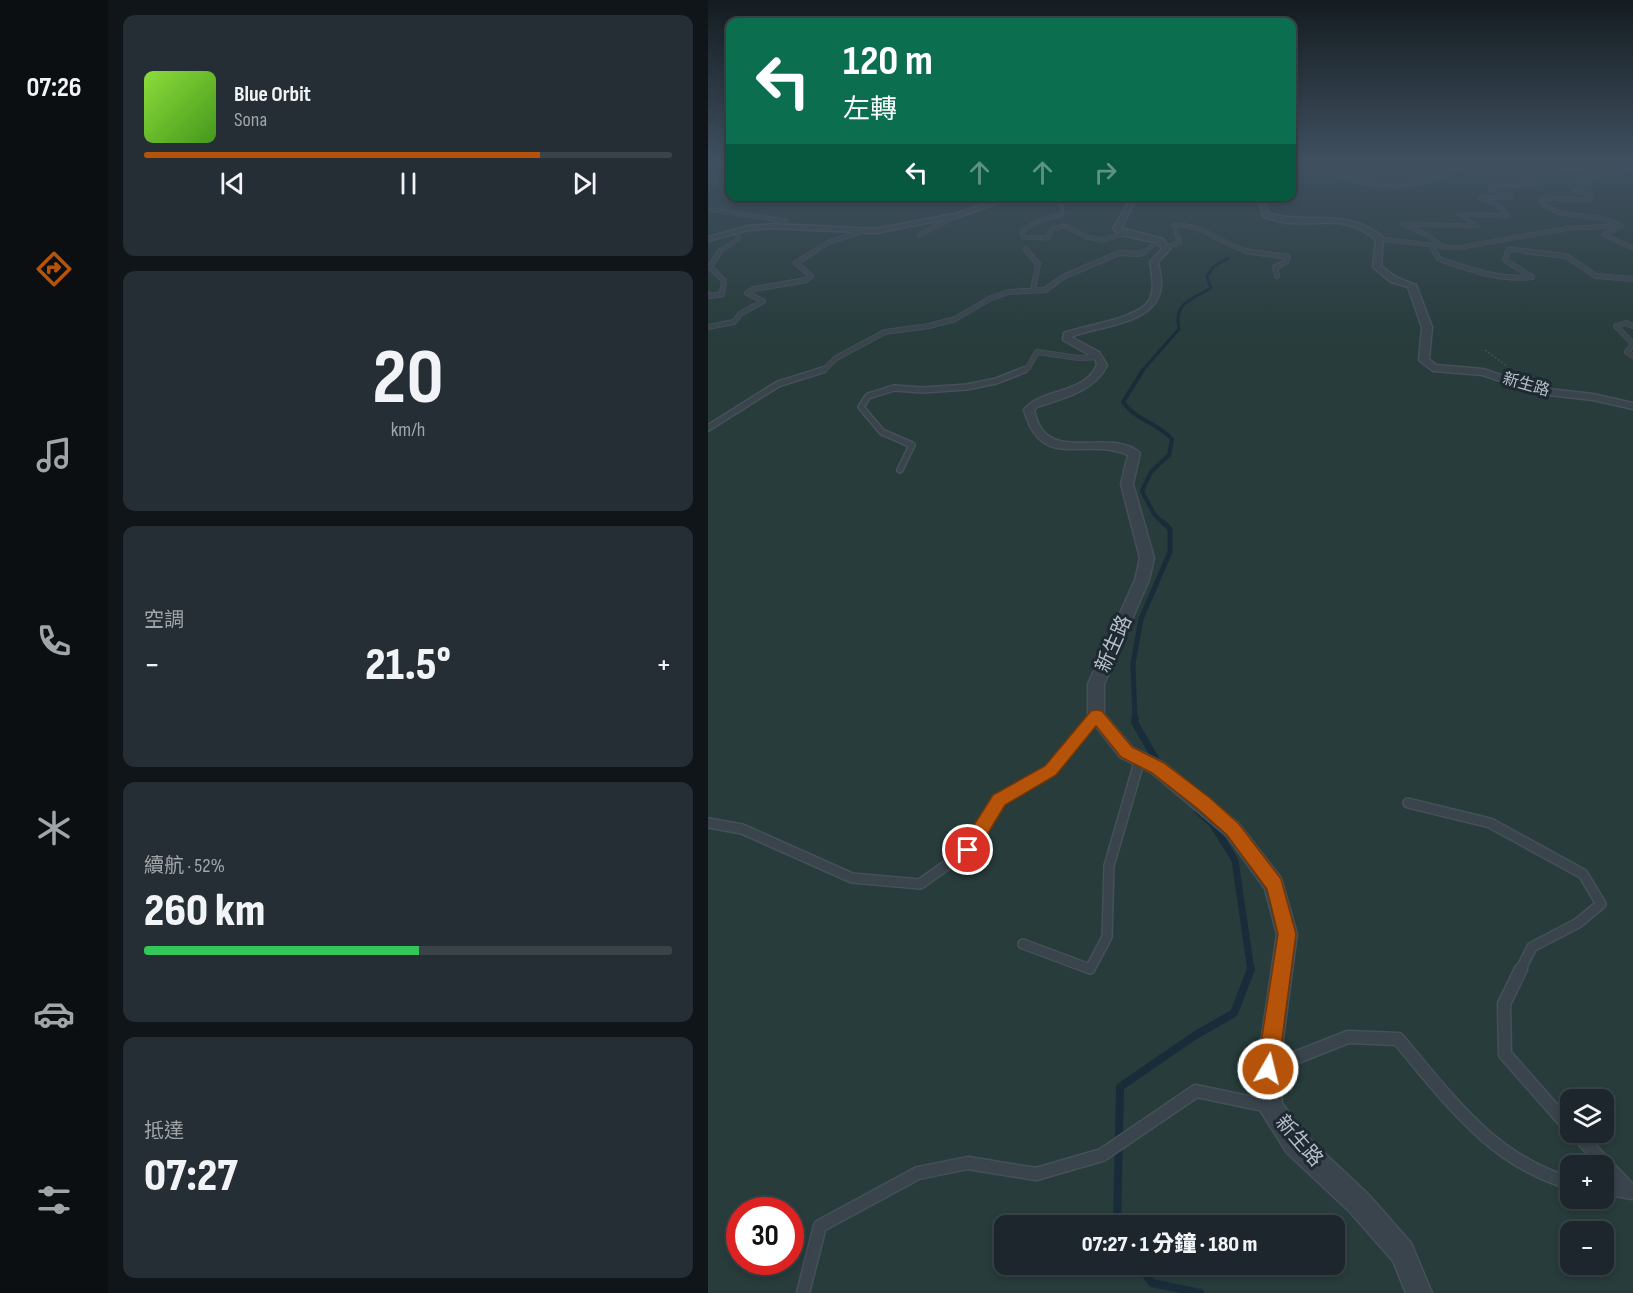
<!DOCTYPE html>
<html lang="zh-TW">
<meta charset="utf-8">
<style>
:root{--surface:#1c262c;--page:#252e34;--text:#f1f3f6;--muted:#a0a5a9;--line:#3a4348;--accent:#b45309}
body{margin:0;font-family:"Sofia Sans Condensed","Noto Sans TC",sans-serif;background:var(--page);color:var(--text);height:100vh;display:flex;flex-direction:column;font-size:22px;white-space:nowrap}
*{box-sizing:border-box;margin:0}
p{font-size:20px;color:var(--muted)}
.icon{flex:none;width:33px;height:33px;fill:none;stroke:currentColor;stroke-width:2;stroke-linecap:round;stroke-linejoin:round}
.map{position:relative;flex:1;overflow:hidden}
.sheet{display:flex;flex-direction:column;gap:15px;padding:15px;background:#0f1518;width:600px}
.sheet>*{flex:none}
.top-card{position:absolute;left:18px;top:18px;width:570px;height:183px;border-radius:12px;box-shadow:0 3px 9px #0003,0 0 0 2px var(--line);background:#0b6e4f;color:#fff;overflow:hidden}
.tools{position:absolute;left:852px;top:1089px;display:grid;gap:12px}
.tools a{display:grid;place-items:center;width:54px;height:54px;border-radius:12px;background:var(--surface);box-shadow:0 3px 9px #0003,0 0 0 2px var(--line);font-size:30px}
.speed{position:absolute;left:18px;top:1197px;display:flex;gap:12px;font-size:30px;font-weight:700;text-align:center}
.speed>*{display:grid;place-content:center;width:78px;height:78px;border-radius:50%;background:var(--surface);box-shadow:0 3px 9px #0003,0 0 0 2px var(--line);line-height:1}
.speed .limit{border:9px solid #d22;background:#fff;color:#111}
.pin{position:absolute;display:grid;place-items:center;width:51px;height:51px;color:#fff;margin:-26px;border:3px solid #fff;border-radius:50%;box-shadow:0 2px 6px #0007}
.me{position:absolute;width:66px;margin:-33px;rotate:8deg;stroke-linejoin:round;filter:drop-shadow(0 0 4px #0008)}
.turn{display:flex;align-items:center;gap:21px;height:126px;padding:0 18px;font-size:27px}
.turn .icon{width:78px;height:78px;stroke-width:2.5}
.turn b{display:block;font-size:42px;line-height:51px}
.lanes{display:flex;align-items:center;height:57px;padding:0 18px;background:#0003;justify-content:center;gap:30px;direction:ltr}
.lanes .off{opacity:.35}
.big{font-size:45px;font-weight:800;line-height:1.1}
.sheet .widget{flex:1;display:flex;flex-direction:column;justify-content:center;gap:9px;min-width:0;padding:0 21px;border-radius:12px;background:var(--page)}
.sheet .dial{align-items:center;gap:0}
.dial b{font-size:78px;line-height:1}
.song{display:flex;align-items:center;gap:18px}
.cover{width:72px;height:72px;border-radius:9px;background:linear-gradient(135deg,hsl(90 70% 55%),hsl(100 70% 35%))}
.played{height:6px;border-radius:3px;background:linear-gradient(90deg,var(--accent) 75%,var(--line) 75%)}
.keys{display:flex;justify-content:space-around;direction:ltr}
.heat{display:flex;justify-content:space-between;align-items:center;font-size:33px;direction:ltr}
.charge{height:9px;border-radius:4px;background:linear-gradient(90deg,#34c759 52%,var(--line) 0)}
.trip{position:absolute;left:286px;top:1215px;width:351px;height:60px;border-radius:12px;background:var(--surface);box-shadow:0 3px 9px #0003,0 0 0 2px var(--line);font-weight:800;line-height:60px;text-align:center}
main{display:flex;flex:1;min-height:0}
.menu{display:flex;flex-direction:column;width:108px;justify-content:space-around;align-items:center;background:#0b0f12;color:var(--muted)}
.menu .icon{width:42px;height:42px}
.menu .on{color:var(--accent)}
.menu b{font-size:27px;color:var(--text)}
.map>svg:first-child{display:block}
</style>
<main>
<nav class="menu">
<b>07:26</b>
<svg class="icon on" aria-label="directions" viewBox="0 0 24 24"><path d="M12 3l9 9-9 9-9-9zM9 14v-3h6M13 9l2 2-2 2"/></svg>
<svg class="icon" aria-label="music" viewBox="0 0 24 24"><path d="M9 18V5l10-2v13"/><circle cx="6" cy="18" r="3"/><circle cx="16" cy="16" r="3"/></svg>
<svg class="icon" aria-label="phone" viewBox="0 0 24 24"><path d="M5 4h4l2 5-3 2q2 4 5 5l2-3 5 2v4C11 20 4 13 5 4z"/></svg>
<svg class="icon" aria-label="climate" viewBox="0 0 24 24"><path d="M12 3v18M4 7l16 10M4 17L20 7"/></svg>
<svg class="icon" aria-label="car" viewBox="0 0 24 24"><path d="M5 17H2v-5l4-1 3-4h7l3 4 3 1v5h-3M9 17h6M6 11h13"/><circle cx="7" cy="17" r="2"/><circle cx="17" cy="17" r="2"/></svg>
<svg class="icon" aria-label="filters" viewBox="0 0 24 24"><path d="M4 7h16M4 17h16"/><circle cx="9" cy="7" r="2"/><circle cx="15" cy="17" r="2"/></svg>
</nav>
<section class="sheet">
<div class="widget">
<div class="song"><i class="cover"></i><div><b>Blue Orbit</b><p>Sona</p></div></div>
<div class="played"></div>
<div class="keys"><svg class="icon" aria-label="previous" viewBox="0 0 24 24"><path d="M18 5L8 12l10 7zM5 5v14"/></svg><svg class="icon" aria-label="pause" viewBox="0 0 24 24"><path d="M8 5v14M16 5v14"/></svg><svg class="icon" aria-label="next" viewBox="0 0 24 24"><path d="M6 5l10 7-10 7zM19 5v14"/></svg></div>
</div>
<div class="widget dial"><b>20</b><p>km/h</p></div>
<div class="widget"><p>空調</p>
<div class="heat"><a>−</a><b class="big">21.5°</b><a>+</a></div>
</div>
<div class="widget"><p>續航 · 52%</p><b class="big">260 km</b><div class="charge"></div></div>
<div class="widget"><p>抵達</p><b class="big">07:27</b></div>
</section>
<div class="map">
<svg width="925" height="1293" viewBox="0 0 925 1293">
<rect width="100%" height="100%" fill="#25333b"/>
<path fill="#273c3b" fill-rule="evenodd" d="M0 159H22V196H584V159H925V1293H0ZM862 1100H896V1132H862ZM862 1166H896V1198H862ZM32 1210H82V1262H32ZM297 1226H627V1264H297ZM862 1232H896V1264H862Z"/>
<g fill="none" stroke-linecap="round" stroke-linejoin="round">
<path stroke="#192c39" stroke-width="2" d="M904 162H925"/>
<path stroke="#192c39" stroke-width="3" d="M434 371 471 329C465 303 483 300 503 288L499 277 505 267 520 258"/>
<path stroke="#192c39" stroke-width="4" d="M435 370 415 402C430 422 447 421 464 439L461 455 443 472 434 491 446 514 456 524"/>
<path stroke="#192c39" stroke-width="5" d="M427 719 425 664 433 619 462 552V529L455 522"/>
<path stroke="#192c39" stroke-width="7" d="M427 718V723L450 763
M490 811 505 825 527 860 543 971"/>
<path stroke="#192c39" stroke-width="8" d="M409 1226 412 1087 486 1036 526 1013 543 969
M430 1264 444 1283 492 1293"/>
<defs>
<path id="lane-far5" d="M859 159 925 160
M635 167 636 175C672 196 720 186 754 165L755 160H785L784 166 831 159
M359 196 353 201 354 214 328 222 314 231 315 237 340 238 344 229 357 226 379 237 395 240 417 233
M0 209 77 221 71 227
M911 227 896 235 925 248
M211 235 248 216
M672 239 749 248 862 228 914 226C906 223 899 220 891 218 871 214 849 218 833 201L835 198 881 200 883 196 867 190 898 164 925 168
M723 246 727 252
M457 247 472 243 466 225C496 224 515 246 543 252
M735 247 721 236 695 224 769 226 751 214 800 216 790 205 772 198 803 197 784 190 782 187 828 184 820 176 854 171H889
M317 249 320 252
M11 252 30 239V232
M105 252 121 242 153 232
M435 252 452 241
M800 252 801 249 828 252"/>
<path id="lane-far4" d="M319 251 330 264 325 291
M537 251 580 257 578 262 567 267 569 276
M726 251 731 259C762 269 791 281 824 277L797 260 800 251
M816 251 858 256 888 276 925 279
M0 294 3 296 14 294 16 281 2 267 12 251
M925 326 918 323 908 326 925 344
M0 327 26 322 32 314 55 301 39 293 46 289 98 280 103 276 88 263 107 251
M925 344 919 352 925 356
M110 371 117 369 128 358 177 332 221 326 247 319 283 298 301 292 337 290 355 277 411 253 432 254 437 251
M312 371 320 368 329 352 371 358 392 357"/>
<path id="lane-far3" d="M0 428 70 384 115 370
M192 470 204 445 174 432 153 407 160 396 186 388 215 390 259 387 288 381 316 370"/>
<path id="lane-far2" d="M385 719 388 716"/>
<path id="lane-far1" d="M700 803 782 823 875 874 893 904 870 923 824 947 812 971
M0 823 34 829 144 878 212 884 260 850 291 800 343 770 386 718
M315 944 382 969 399 937 401 866 432 759"/>
<path id="lane" d="M813 969 796 1004 797 1054 862 1128
M564 1067 640 1037 690 1039C740 1098 784 1161 862 1183
M867 1132 925 1193
M896 1188 925 1193
M95 1293 112 1226 210 1173 260 1163 328 1174 394 1155 488 1091 560 1106"/>
<path id="street" d="M298 196H309L250 217 167 233 65 228 40 230 0 241V237L40 226 65 224 167 229 247 214Z
M424 196H432C423 204 420 218 413 228L455 239 462 249 450 262C451 270 454 278 453 285 451 325 392 325 363 337L391 352 399 365C388 391 353 399 329 407L326 410C328 416 329 423 333 428 352 458 406 429 432 453L425 484 446 558 441 580 396 684V714L424 747 456 763 531 824 573 878 589 934 571 1069 574 1103 597 1135 660 1194 703 1243 724 1293H698L685 1261 642 1212 579 1153 550 1107 549 1069 569 934 557 889 519 836 444 773 412 757 380 716V684L427 580 432 558 413 484 420 455C376 436 334 473 316 410 332 388 376 395 389 365L387 358 355 340 356 333C376 325 432 319 442 299 447 288 444 274 442 262L454 249 449 243 414 235 405 229Z
M543 196 555 199 561 214C603 224 639 208 675 237L673 266 689 278 708 285 724 327 721 359 728 365 775 369 832 388 885 394 925 403V409L885 400 831 394 774 375 725 371 711 360 714 327 700 287 683 282 665 267 668 240C639 215 618 225 583 223 574 223 565 219 556 217L550 201Z"/>
</defs>
<use href="#lane-far5" stroke="#455058" stroke-width="5"/>
<use href="#lane-far4" stroke="#455058" stroke-width="6"/>
<use href="#lane-far3" stroke="#455058" stroke-width="8"/>
<use href="#lane-far2" stroke="#455058" stroke-width="10"/>
<use href="#lane-far1" stroke="#455058" stroke-width="12"/>
<use href="#lane" stroke="#455058" stroke-width="15"/>
<use href="#street" stroke="#455058" stroke-width="3"/>
<path stroke="#405552" stroke-width="1.5" stroke-dasharray="2 2" stroke-linecap="butt" d="M777 350 799 366"/>
<use href="#lane-far5" stroke="#39444c" stroke-width="4"/>
<use href="#lane-far4" stroke="#39444c" stroke-width="4.5"/>
<use href="#lane-far3" stroke="#39444c" stroke-width="5"/>
<use href="#lane-far2" stroke="#39444c" stroke-width="8"/>
<use href="#lane-far1" stroke="#39444c" stroke-width="9"/>
<use href="#lane" stroke="#39444c" stroke-width="12"/>
<use href="#street" fill="#39444c" fill-rule="evenodd"/>
</g>
<linearGradient id="sky" x2="0" y2="1"><stop stop-color="#141c20"/><stop offset="0.47" stop-color="#405060"/><stop offset="1" stop-color="#405060" stop-opacity="0"/></linearGradient>
<rect width="925" height="340" fill="url(#sky)"/>
<path fill="#b45309" stroke="#753606" stroke-width="1.5" d="M388 710 394 711 424 747 456 763 502 798 531 824 573 879 588 934 570 1069 567 1076 560 1079 552 1076 549 1069 570 934 559 889 519 835 490 809 444 773 413 757 388 726 348 775 297 805 266 856 260 858 254 856 252 850 254 844 285 795 337 766 383 711Z"/>
<g text-anchor="middle" dominant-baseline="central" stroke-width="6" stroke-linejoin="round" paint-order="stroke">
<g font-size="16" fill="#b4bfc7" stroke="#1e2931">
<text transform="translate(818 385) rotate(16)">新生路</text>
</g>
<g font-size="20" fill="#b4bfc7" stroke="#1e2931">
<text transform="translate(406 644) rotate(-66)">新生路</text>
<text transform="translate(591 1141) rotate(49)">新生路</text>
</g>
</g>
</svg>
<div class="tools">
<a><svg class="icon" aria-label="layers" viewBox="0 0 24 24"><path d="M12 4l9 5-9 5-9-5zM3 14l9 5 9-5"/></svg></a>
<a>+</a>
<a>−</a>
</div>
<div class="speed"><div class="limit">30</div></div>
<div class="pin" style="left:260px;top:850px;background:#d93025"><svg class="icon" aria-label="arrive" viewBox="0 0 24 24"><path d="M6 21V4h12l-3 4 3 4H6"/></svg></div>
<svg class="me" style="left:560px;top:1069px" viewBox="-20 -20 40 40"><circle r="17" fill="#b45309" stroke="#fff" stroke-width="3"/><path d="M0-11L8 9 0 5-8 9z" fill="#fff"/></svg>
<div class="trip">07:27 · 1 分鐘 · 180 m</div>
<div class="top-card">
<div class="turn"><svg class="icon" aria-label="left" viewBox="0 0 24 24"><path d="M17 20v-9H6M10 6l-5 5 5 5"/></svg><div><b>120 m</b>左轉</div></div>
<div class="lanes"><svg class="icon" aria-label="left" viewBox="0 0 24 24"><path d="M17 20v-9H6M10 6l-5 5 5 5"/></svg><svg class="icon off" aria-label="ahead" viewBox="0 0 24 24"><path d="M12 20V5M6 11l6-6 6 6"/></svg><svg class="icon off" aria-label="ahead" viewBox="0 0 24 24"><path d="M12 20V5M6 11l6-6 6 6"/></svg><svg class="icon off" aria-label="right" viewBox="0 0 24 24"><path d="M7 20v-9h11M14 6l5 5-5 5"/></svg></div>
</div>
</div>
</main>
